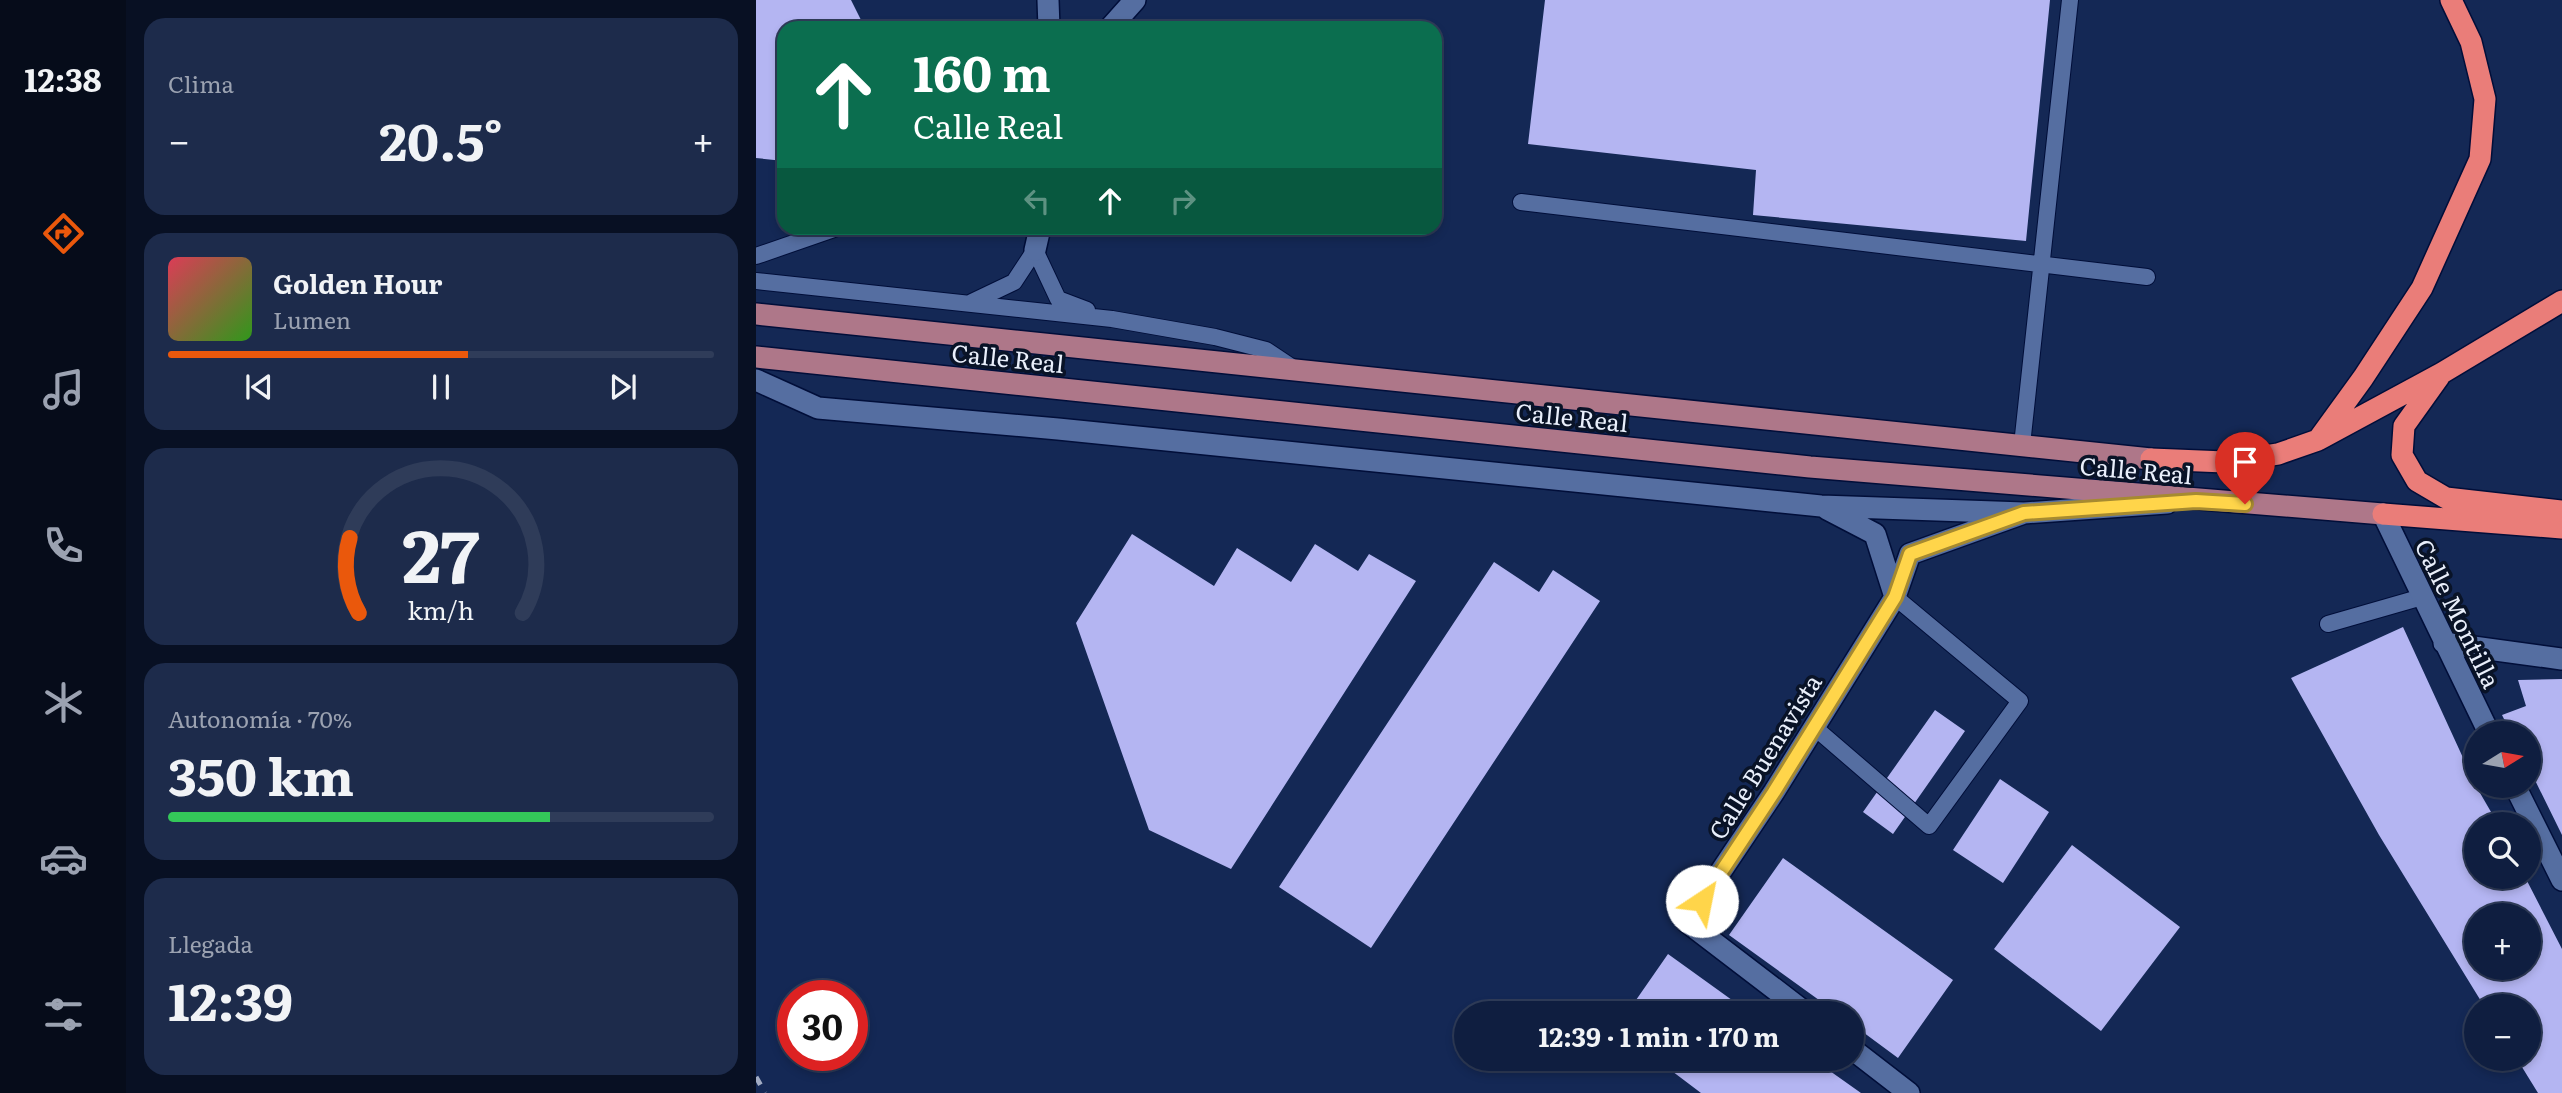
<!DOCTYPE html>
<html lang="es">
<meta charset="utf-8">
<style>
:root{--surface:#0f1e40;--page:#1d2b4b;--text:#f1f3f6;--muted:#9ba2b1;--line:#2f3c59;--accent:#ea580c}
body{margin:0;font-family:Literata,serif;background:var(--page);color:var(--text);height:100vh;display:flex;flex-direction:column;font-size:26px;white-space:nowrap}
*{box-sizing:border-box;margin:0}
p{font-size:23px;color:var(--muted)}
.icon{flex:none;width:38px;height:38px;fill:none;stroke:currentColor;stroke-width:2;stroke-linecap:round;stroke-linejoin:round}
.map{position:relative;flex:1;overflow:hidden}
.details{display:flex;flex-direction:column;gap:18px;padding:18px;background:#081023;width:630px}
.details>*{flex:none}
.hud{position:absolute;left:21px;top:21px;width:665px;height:214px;border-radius:21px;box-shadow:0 4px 10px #0003,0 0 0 2px var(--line);background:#0b6e4f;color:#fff;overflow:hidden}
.needle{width:46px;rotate:79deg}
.fabs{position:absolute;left:1708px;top:721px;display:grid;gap:14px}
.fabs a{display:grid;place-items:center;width:77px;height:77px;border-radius:50%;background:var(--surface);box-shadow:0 4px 10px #0003,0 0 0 2px var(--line);font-size:35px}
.speed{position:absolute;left:21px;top:980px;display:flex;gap:14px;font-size:35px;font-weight:700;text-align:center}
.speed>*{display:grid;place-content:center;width:91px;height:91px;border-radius:50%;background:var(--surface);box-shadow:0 4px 10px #0003,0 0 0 2px var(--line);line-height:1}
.speed .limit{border:10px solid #d22;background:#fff;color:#111}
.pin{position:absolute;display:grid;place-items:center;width:60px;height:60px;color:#fff;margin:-72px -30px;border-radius:50% 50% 50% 0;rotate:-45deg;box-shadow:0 0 7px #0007}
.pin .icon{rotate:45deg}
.me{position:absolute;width:77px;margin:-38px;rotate:34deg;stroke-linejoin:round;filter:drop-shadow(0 0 5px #0008)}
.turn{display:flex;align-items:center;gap:24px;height:147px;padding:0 21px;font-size:32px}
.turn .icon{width:91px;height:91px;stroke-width:2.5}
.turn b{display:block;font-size:49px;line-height:60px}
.lanes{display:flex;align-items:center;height:66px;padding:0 21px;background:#0003;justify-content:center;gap:35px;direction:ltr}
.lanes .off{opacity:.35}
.big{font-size:52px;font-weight:700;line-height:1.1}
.details .tile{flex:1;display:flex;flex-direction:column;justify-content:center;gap:10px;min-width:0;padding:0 24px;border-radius:21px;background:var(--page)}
.details .dial{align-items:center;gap:0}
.dial svg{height:182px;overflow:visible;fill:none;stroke:var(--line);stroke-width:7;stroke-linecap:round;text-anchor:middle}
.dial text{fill:var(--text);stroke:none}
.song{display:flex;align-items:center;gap:21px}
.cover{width:84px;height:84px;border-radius:10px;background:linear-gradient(135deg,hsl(350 70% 55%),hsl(110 70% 35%))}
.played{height:7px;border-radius:4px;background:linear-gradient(90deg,var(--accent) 55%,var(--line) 55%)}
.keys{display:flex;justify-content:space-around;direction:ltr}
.heat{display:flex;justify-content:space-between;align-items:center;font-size:38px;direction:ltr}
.charge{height:10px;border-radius:5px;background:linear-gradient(90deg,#34c759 70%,var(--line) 0)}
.trip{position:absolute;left:698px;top:1001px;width:410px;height:70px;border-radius:35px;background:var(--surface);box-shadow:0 4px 10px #0003,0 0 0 2px var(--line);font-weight:700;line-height:70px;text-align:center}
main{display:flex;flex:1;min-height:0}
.dock{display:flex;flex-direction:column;width:126px;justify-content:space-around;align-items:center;background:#060c1a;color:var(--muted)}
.dock .icon{width:49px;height:49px}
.dock .on{color:var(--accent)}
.dock b{font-size:32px;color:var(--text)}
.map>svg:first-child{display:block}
</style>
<main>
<nav class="dock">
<b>12:38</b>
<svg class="icon on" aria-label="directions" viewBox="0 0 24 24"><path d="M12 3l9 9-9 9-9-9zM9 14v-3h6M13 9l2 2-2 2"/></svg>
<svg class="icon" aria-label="music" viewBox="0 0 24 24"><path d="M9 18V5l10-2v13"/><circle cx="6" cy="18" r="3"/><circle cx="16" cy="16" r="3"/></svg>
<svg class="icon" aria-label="phone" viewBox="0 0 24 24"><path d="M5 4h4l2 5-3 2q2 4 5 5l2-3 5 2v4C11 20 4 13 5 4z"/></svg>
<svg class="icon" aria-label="climate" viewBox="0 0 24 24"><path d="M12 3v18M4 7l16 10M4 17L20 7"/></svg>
<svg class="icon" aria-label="car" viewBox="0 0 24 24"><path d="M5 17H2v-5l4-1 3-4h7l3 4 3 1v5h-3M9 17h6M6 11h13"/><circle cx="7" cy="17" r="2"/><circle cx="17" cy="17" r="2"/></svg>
<svg class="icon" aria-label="filters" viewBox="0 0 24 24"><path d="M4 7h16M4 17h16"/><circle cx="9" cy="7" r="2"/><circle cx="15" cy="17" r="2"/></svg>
</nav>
<section class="details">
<div class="tile"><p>Clima</p>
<div class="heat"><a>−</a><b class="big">20.5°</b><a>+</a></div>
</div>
<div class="tile">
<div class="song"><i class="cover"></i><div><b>Golden Hour</b><p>Lumen</p></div></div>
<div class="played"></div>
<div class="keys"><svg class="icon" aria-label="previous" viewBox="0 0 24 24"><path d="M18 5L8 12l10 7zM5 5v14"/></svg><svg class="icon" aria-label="pause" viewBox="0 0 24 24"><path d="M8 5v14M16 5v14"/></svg><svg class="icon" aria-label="next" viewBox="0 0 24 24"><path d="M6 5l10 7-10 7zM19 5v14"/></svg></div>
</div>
<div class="tile dial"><svg viewBox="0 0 100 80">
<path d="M14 69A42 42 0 1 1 86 69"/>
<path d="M14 69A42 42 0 0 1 10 36" stroke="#ea580c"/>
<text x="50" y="56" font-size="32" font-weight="700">27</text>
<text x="50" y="72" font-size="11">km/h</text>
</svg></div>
<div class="tile"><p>Autonomía · 70%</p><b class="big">350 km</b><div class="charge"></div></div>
<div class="tile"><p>Llegada</p><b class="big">12:39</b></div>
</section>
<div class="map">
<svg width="1806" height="1093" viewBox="0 0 1806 1093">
<rect width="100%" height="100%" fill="#142855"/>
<path fill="#b4b5f2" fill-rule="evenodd" d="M0 0H95L106 22H96L95 28H28V161L0 158Z
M789 0H1294L1270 241 997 215 1000 170 772 144Z
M376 534 458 586 481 548 535 582 559 544 602 571 613 554 660 581 475 869 393 830 320 623Z
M738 562 783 592 797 570 844 601 615 948 523 887Z
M1647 627 1720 786 1742 824H1720V877H1769L1806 949V1093H1782L1761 1059H1773V1006H1728L1623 835 1535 678ZM1720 915H1773V968H1720Z
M1806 679V835L1773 768V733H1755L1746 715 1770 706 1762 680Z
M1179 710 1209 731 1137 834 1107 812Z
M1244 779 1293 812 1247 883 1197 850Z
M1316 845 1424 927 1345 1031 1238 949Z
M1027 858 1197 980 1142 1058 1096 1024V1013H1081L973 935Z
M912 954 994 1013H871Z
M900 1059H1057L1105 1093H945Z"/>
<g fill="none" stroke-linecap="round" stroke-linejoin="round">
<defs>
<path id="service" d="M765 202 1391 277
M279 250 302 299 331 310
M0 256 81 228
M0 281 356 319 459 337 510 350 537 368
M216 302 258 282 279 250
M1266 445 1314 0
M1572 624 1666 597
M1058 727 1173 826 1264 701 1139 597"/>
<path id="minor" d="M292 0 293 28
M354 28 379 0
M279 250 284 228
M0 380 62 408 302 429 1065 506 1268 513
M1071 509 1119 534 1139 597
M1627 514 1733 733
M1688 643 1806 659
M1759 786 1806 880
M1050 1013 931 922 1018 792 1139 597 1154 554 1268 513 1411 503
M1096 1049 1153 1093"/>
<path id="primary" d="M0 314 1395 459
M0 357 1054 467 1627 514"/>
<path id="motorway" d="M1683 377 1648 426 1646 455 1661 481 1690 498 1806 511
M1562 440 1607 378 1666 288 1724 159 1729 99 1715 42 1695 0
M1395 459 1469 462 1522 454 1562 440 1686 373 1806 301
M1627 514 1806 528"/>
</defs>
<use href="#service" stroke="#010e39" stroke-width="18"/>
<use href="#minor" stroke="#010e39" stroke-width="24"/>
<use href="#primary" stroke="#010e39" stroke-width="24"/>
<use href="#motorway" stroke="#010e39" stroke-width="24"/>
<use href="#service" stroke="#556ea1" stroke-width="16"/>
<use href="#minor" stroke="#556ea1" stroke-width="21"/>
<use href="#primary" stroke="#ae7789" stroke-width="21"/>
<use href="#motorway" stroke="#ea7d79" stroke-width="21"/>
<path stroke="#a2acc3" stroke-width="5" stroke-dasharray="9 9" stroke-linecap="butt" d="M0 1077 9 1093"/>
</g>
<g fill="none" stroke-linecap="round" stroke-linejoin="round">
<defs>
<path id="route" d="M946 901 1018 792 1139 597 1154 554 1268 513 1440 501 1489 504"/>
</defs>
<use href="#route" stroke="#a68a30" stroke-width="18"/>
<use href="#route" stroke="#ffd54a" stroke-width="12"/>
</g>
<g text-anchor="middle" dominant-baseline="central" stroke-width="7" stroke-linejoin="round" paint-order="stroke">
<g font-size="24" fill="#e9effb" stroke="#091327">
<text transform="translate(252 357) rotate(6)">Calle Real</text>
<text transform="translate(816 416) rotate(6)">Calle Real</text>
<text transform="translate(1380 469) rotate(5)">Calle Real</text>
<text transform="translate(1703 613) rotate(64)">Calle Montilla</text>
<text transform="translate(1008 756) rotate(-58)">Calle Buenavista</text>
</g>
</g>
</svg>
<div class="fabs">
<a><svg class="needle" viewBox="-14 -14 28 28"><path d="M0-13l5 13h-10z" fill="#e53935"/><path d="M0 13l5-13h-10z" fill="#9ba2b1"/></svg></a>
<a><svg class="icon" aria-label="search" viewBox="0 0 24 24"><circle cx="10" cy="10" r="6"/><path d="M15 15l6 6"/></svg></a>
<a>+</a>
<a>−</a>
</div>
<div class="speed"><div class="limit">30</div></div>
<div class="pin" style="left:1489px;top:504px;background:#d93025"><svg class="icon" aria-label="arrive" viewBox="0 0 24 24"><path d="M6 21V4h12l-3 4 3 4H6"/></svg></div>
<svg class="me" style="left:946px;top:901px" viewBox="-20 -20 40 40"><circle r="19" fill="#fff"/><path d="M0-13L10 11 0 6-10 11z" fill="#ffd54a"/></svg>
<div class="trip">12:39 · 1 min · 170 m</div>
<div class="hud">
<div class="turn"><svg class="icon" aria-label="ahead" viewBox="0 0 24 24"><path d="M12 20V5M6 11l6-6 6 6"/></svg><div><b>160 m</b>Calle Real</div></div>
<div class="lanes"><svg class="icon off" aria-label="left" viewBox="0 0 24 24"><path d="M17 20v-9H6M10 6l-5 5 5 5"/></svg><svg class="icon" aria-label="ahead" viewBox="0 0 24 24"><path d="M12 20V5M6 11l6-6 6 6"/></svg><svg class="icon off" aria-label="right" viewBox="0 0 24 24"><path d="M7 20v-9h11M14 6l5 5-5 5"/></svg></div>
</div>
</div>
</main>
